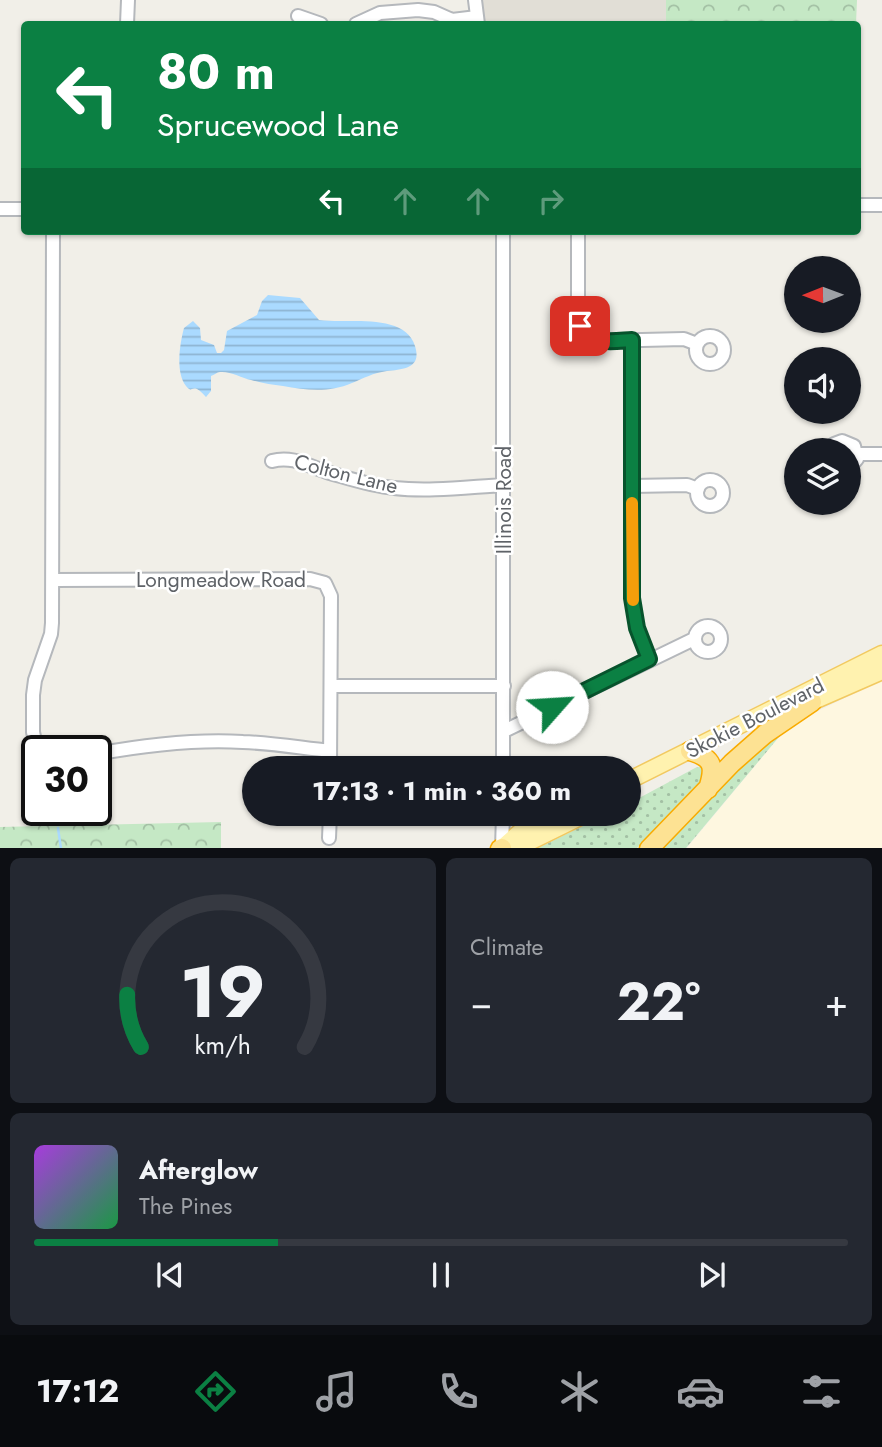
<!DOCTYPE html>
<meta charset="utf-8">
<style>
:root{--surface:#171b24;--page:#242831;--text:#f1f3f6;--muted:#9ea1a6;--line:#363941;--accent:#0b8043}
body{margin:0;font-family:Jost,sans-serif;background:var(--page);color:var(--text);height:100vh;display:flex;flex-direction:column;font-size:26px;white-space:nowrap}
*{box-sizing:border-box;margin:0}
p{font-size:23px;color:var(--muted)}
.icon{flex:none;width:38px;height:38px;fill:none;stroke:currentColor;stroke-width:2;stroke-linecap:round;stroke-linejoin:round}
.map{position:relative;height:848px;overflow:hidden}
.details{display:flex;flex-direction:column;gap:10px;padding:10px;background:#0d0f14;flex:1}
.details>*{flex:none}
.top-card{position:absolute;left:21px;top:21px;width:840px;height:214px;border-radius:7px;box-shadow:0 2px 5px #0004;background:#0b8043;color:#fff;overflow:hidden}
.needle{width:46px;rotate:269deg}
.controls{position:absolute;left:784px;top:256px;display:grid;gap:14px}
.controls a{display:grid;place-items:center;width:77px;height:77px;border-radius:50%;background:var(--surface);box-shadow:0 2px 5px #0004;font-size:35px}
.speed{position:absolute;left:21px;top:735px;display:flex;gap:14px;font-size:35px;font-weight:700;text-align:center}
.speed>*{display:grid;place-content:center;width:91px;height:91px;border-radius:50%;background:var(--surface);box-shadow:0 2px 5px #0004;line-height:1}
.speed .limit{border:4px solid #111;border-radius:10px;background:#fff;color:#111}
.pin{position:absolute;display:grid;place-items:center;width:60px;height:60px;color:#fff;margin:-30px;border-radius:14px;box-shadow:0 4px 10px #0006}
.me{position:absolute;width:77px;margin:-38px;rotate:64deg;stroke-linejoin:round;filter:drop-shadow(0 0 5px #0008)}
.turn{display:flex;align-items:center;gap:24px;height:147px;padding:0 21px;font-size:32px}
.turn .icon{width:91px;height:91px;stroke-width:2.5}
.turn b{display:block;font-size:49px;line-height:60px}
.lanes{display:flex;align-items:center;height:66px;padding:0 21px;background:#0003;justify-content:center;gap:35px;direction:ltr}
.lanes .off{opacity:.35}
.big{font-size:52px;font-weight:700;line-height:1.1}
.details .card{flex:1;display:flex;flex-direction:column;justify-content:center;gap:10px;min-width:0;padding:0 24px;border-radius:10px;background:var(--page)}
.details .dial{align-items:center;gap:0}
.dial svg{height:182px;overflow:visible;fill:none;stroke:var(--line);stroke-width:7;stroke-linecap:round;text-anchor:middle}
.dial text{fill:var(--text);stroke:none}
.song{display:flex;align-items:center;gap:21px}
.cover{width:84px;height:84px;border-radius:10px;background:linear-gradient(135deg,hsl(280 70% 55%),hsl(140 70% 35%))}
.played{height:7px;border-radius:4px;background:linear-gradient(90deg,var(--accent) 30%,var(--line) 30%)}
.keys{display:flex;justify-content:space-around;direction:ltr}
.heat{display:flex;justify-content:space-between;align-items:center;font-size:38px;direction:ltr}
.details .tiles{flex:1;display:grid;gap:10px;grid-template-columns:1fr 1fr}
.card:last-child{grid-column:span 2}
.trip{position:absolute;left:242px;top:756px;width:399px;height:70px;border-radius:35px;background:var(--surface);box-shadow:0 2px 5px #0004;font-weight:700;line-height:70px;text-align:center}
.dock{display:flex;height:112px;justify-content:space-around;align-items:center;background:#090b0e;color:var(--muted)}
.dock .icon{width:49px;height:49px}
.dock .on{color:var(--accent)}
.dock b{font-size:32px;color:var(--text)}
.map>svg:first-child{display:block}
</style>
<div class="map">
<svg width="882" height="849" viewBox="0 0 882 849">
<defs>
<pattern id="grass-dots" width="8" height="8" patternUnits="userSpaceOnUse" patternTransform="scale(1.75)"><rect width="8" height="8" fill="#c5e8c5"/><path d="M2 2h.1M6 6h.1" fill="none" stroke="#a3c0a4" stroke-width="1.8" stroke-linecap="round"/></pattern>
<pattern id="forest-crowns" width="20" height="18" patternUnits="userSpaceOnUse" patternTransform="scale(1.75)"><rect width="20" height="18" fill="#c5e8c5"/><path d="M2 6a3 3 0 1 1 6 0M12 15a3 3 0 1 1 6 0" fill="none" stroke="#a3c0a4"/></pattern>
<pattern id="water-rules" width="6" height="5" patternUnits="userSpaceOnUse" patternTransform="scale(1.75)"><rect width="6" height="5" fill="#aadaff"/><path d="M0 2.5h6" fill="none" stroke="#8eb4d2"/></pattern>
</defs>
<rect width="100%" height="100%" fill="#f1efe8"/>
<path fill="#fef7e0" d="M882 680V848L686 849 789 725Z"/>
<path fill="#e1ded6" d="M480 0H666V24H484Z"/>
<path fill="url(#grass-dots)" d="M789 725 686 848 659 849 772 734Z
M704 766V779L637 848 536 849 607 814H628V804L695 768Z"/>
<path fill="url(#forest-crowns)" d="M666 0H857L856 24H666Z
M221 822V848H0V827Z"/>
<path fill="url(#water-rules)" d="M268 295 300 298 319 320C347 324 405 312 415 346 422 368 404 369 387 371 373 373 364 378 352 383 329 393 306 390 283 386 272 385 262 383 251 380 242 378 230 371 220 372 217 372 214 375 211 376V391L206 397C203 394 201 391 197 389 190 387 192 393 186 386 175 372 180 343 184 328L193 321 200 328 201 340 214 345 217 353H221L224 350 227 331 257 315 262 301Z"/>
<g fill="none" stroke-linecap="round" stroke-linejoin="round">
<path stroke="#aadaff" stroke-width="2.5" d="M58 828 61 849"/>
<defs>
<path id="minor" d="M475 0 478 24
M298 16 321 24
M127 24 128 0
M356 24 380 13 418 10 434 12 452 20 477 17
M858 205H882
M0 209H24
M503 231V768
M578 231V319C581 332 586 338 600 341L684 339 697 344
M696 350a14 14 0 1 1 28 0a14 14 0 1 1-28 0Z
M632 340V598L637 628 649 659
M830 450 834 444 842 441 854 446 857 459 849 468
M857 454H882
M272 461C293 455 310 467 330 473 351 479 372 486 394 488 430 492 468 487 504 485
M697 493a13 13 0 1 1 26 0a13 13 0 1 1-26 0Z
M632 486 687 485 698 489
M53 580 310 579 325 583 331 596 330 768
M695 639a13 13 0 1 1 26 0a13 13 0 1 1-26 0Z
M331 686H504
M504 731 694 639
M37 751 33 732V695L35 680 51 634 52 623 53 231
M96 754C145 745 194 739 243 742 272 743 301 748 330 751
M329 838 330 814
M502 848 503 814"/>
<path id="major" d="M800 707 882 671
M628 781 882 654
M502 848 519 847 586 814
M502 848 519 833 559 814"/>
<path id="highway" d="M690 751C714 758 715 767 708 789
M500 849 502 848
M649 849 732 763 765 734 812 702"/>
</defs>
<use href="#minor" stroke="#b5b8bc" stroke-width="16"/>
<use href="#major" stroke="#f2c960" stroke-width="19"/>
<use href="#highway" stroke="#f9ab00" stroke-width="21"/>
<use href="#minor" stroke="#fff" stroke-width="12"/>
<use href="#major" stroke="#fff2af" stroke-width="16"/>
<use href="#highway" stroke="#fde293" stroke-width="18"/>
</g>
<g fill="none" stroke-linecap="round" stroke-linejoin="round">
<defs>
<path id="route" d="M552 707 649 659 637 628 632 598V340C613 341 589 346 580 326"/>
</defs>
<use href="#route" stroke="#07532c" stroke-width="18"/>
<use href="#route" stroke="#0b8043" stroke-width="12"/>
<path stroke="#f59e0b" stroke-width="12" d="M632 503 633 600"/>
</g>
<g text-anchor="middle" dominant-baseline="central" stroke-width="5" stroke-linejoin="round" paint-order="stroke">
<g font-size="21" fill="#5f6368" stroke="#fff">
<text transform="translate(346 474) rotate(14)">Colton Lane</text>
<text transform="translate(504 500) rotate(-90)">Illinois Road</text>
<text x="221" y="580">Longmeadow Road</text>
<text transform="translate(755 718) rotate(-27)">Skokie Boulevard</text>
</g>
</g>
</svg>
<div class="controls">
<a><svg class="needle" viewBox="-14 -14 28 28"><path d="M0-13l5 13h-10z" fill="#e53935"/><path d="M0 13l5-13h-10z" fill="#9ea1a6"/></svg></a>
<a><svg class="icon" aria-label="sound" viewBox="0 0 24 24"><path d="M4 9h4l5-4v14l-5-4H4zM17 9q2 3 0 6"/></svg></a>
<a><svg class="icon" aria-label="layers" viewBox="0 0 24 24"><path d="M12 4l9 5-9 5-9-5zM3 14l9 5 9-5"/></svg></a>
</div>
<div class="speed"><div class="limit">30</div></div>
<div class="pin" style="left:580px;top:326px;background:#d93025"><svg class="icon" aria-label="arrive" viewBox="0 0 24 24"><path d="M6 21V4h12l-3 4 3 4H6"/></svg></div>
<svg class="me" style="left:552px;top:707px" viewBox="-20 -20 40 40"><circle r="19" fill="#fff"/><path d="M0-13L10 11 0 6-10 11z" fill="#0b8043"/></svg>
<div class="trip">17:13 · 1 min · 360 m</div>
<div class="top-card">
<div class="turn"><svg class="icon" aria-label="left" viewBox="0 0 24 24"><path d="M17 20v-9H6M10 6l-5 5 5 5"/></svg><div><b>80 m</b>Sprucewood Lane</div></div>
<div class="lanes"><svg class="icon" aria-label="left" viewBox="0 0 24 24"><path d="M17 20v-9H6M10 6l-5 5 5 5"/></svg><svg class="icon off" aria-label="ahead" viewBox="0 0 24 24"><path d="M12 20V5M6 11l6-6 6 6"/></svg><svg class="icon off" aria-label="ahead" viewBox="0 0 24 24"><path d="M12 20V5M6 11l6-6 6 6"/></svg><svg class="icon off" aria-label="right" viewBox="0 0 24 24"><path d="M7 20v-9h11M14 6l5 5-5 5"/></svg></div>
</div>
</div>
<section class="details">
<div class="tiles">
<div class="card dial"><svg viewBox="0 0 100 80">
<path d="M14 69A42 42 0 1 1 86 69"/>
<path d="M14 69A42 42 0 0 1 8 46" stroke="#0b8043"/>
<text x="50" y="56" font-size="32" font-weight="700">19</text>
<text x="50" y="72" font-size="11">km/h</text>
</svg></div>
<div class="card"><p>Climate</p>
<div class="heat"><a>−</a><b class="big">22°</b><a>+</a></div>
</div>
<div class="card">
<div class="song"><i class="cover"></i><div><b>Afterglow</b><p>The Pines</p></div></div>
<div class="played"></div>
<div class="keys"><svg class="icon" aria-label="previous" viewBox="0 0 24 24"><path d="M18 5L8 12l10 7zM5 5v14"/></svg><svg class="icon" aria-label="pause" viewBox="0 0 24 24"><path d="M8 5v14M16 5v14"/></svg><svg class="icon" aria-label="next" viewBox="0 0 24 24"><path d="M6 5l10 7-10 7zM19 5v14"/></svg></div>
</div>
</div>
</section>
<nav class="dock">
<b>17:12</b>
<svg class="icon on" aria-label="directions" viewBox="0 0 24 24"><path d="M12 3l9 9-9 9-9-9zM9 14v-3h6M13 9l2 2-2 2"/></svg>
<svg class="icon" aria-label="music" viewBox="0 0 24 24"><path d="M9 18V5l10-2v13"/><circle cx="6" cy="18" r="3"/><circle cx="16" cy="16" r="3"/></svg>
<svg class="icon" aria-label="phone" viewBox="0 0 24 24"><path d="M5 4h4l2 5-3 2q2 4 5 5l2-3 5 2v4C11 20 4 13 5 4z"/></svg>
<svg class="icon" aria-label="climate" viewBox="0 0 24 24"><path d="M12 3v18M4 7l16 10M4 17L20 7"/></svg>
<svg class="icon" aria-label="car" viewBox="0 0 24 24"><path d="M5 17H2v-5l4-1 3-4h7l3 4 3 1v5h-3M9 17h6M6 11h13"/><circle cx="7" cy="17" r="2"/><circle cx="17" cy="17" r="2"/></svg>
<svg class="icon" aria-label="filters" viewBox="0 0 24 24"><path d="M4 7h16M4 17h16"/><circle cx="9" cy="7" r="2"/><circle cx="15" cy="17" r="2"/></svg>
</nav>
